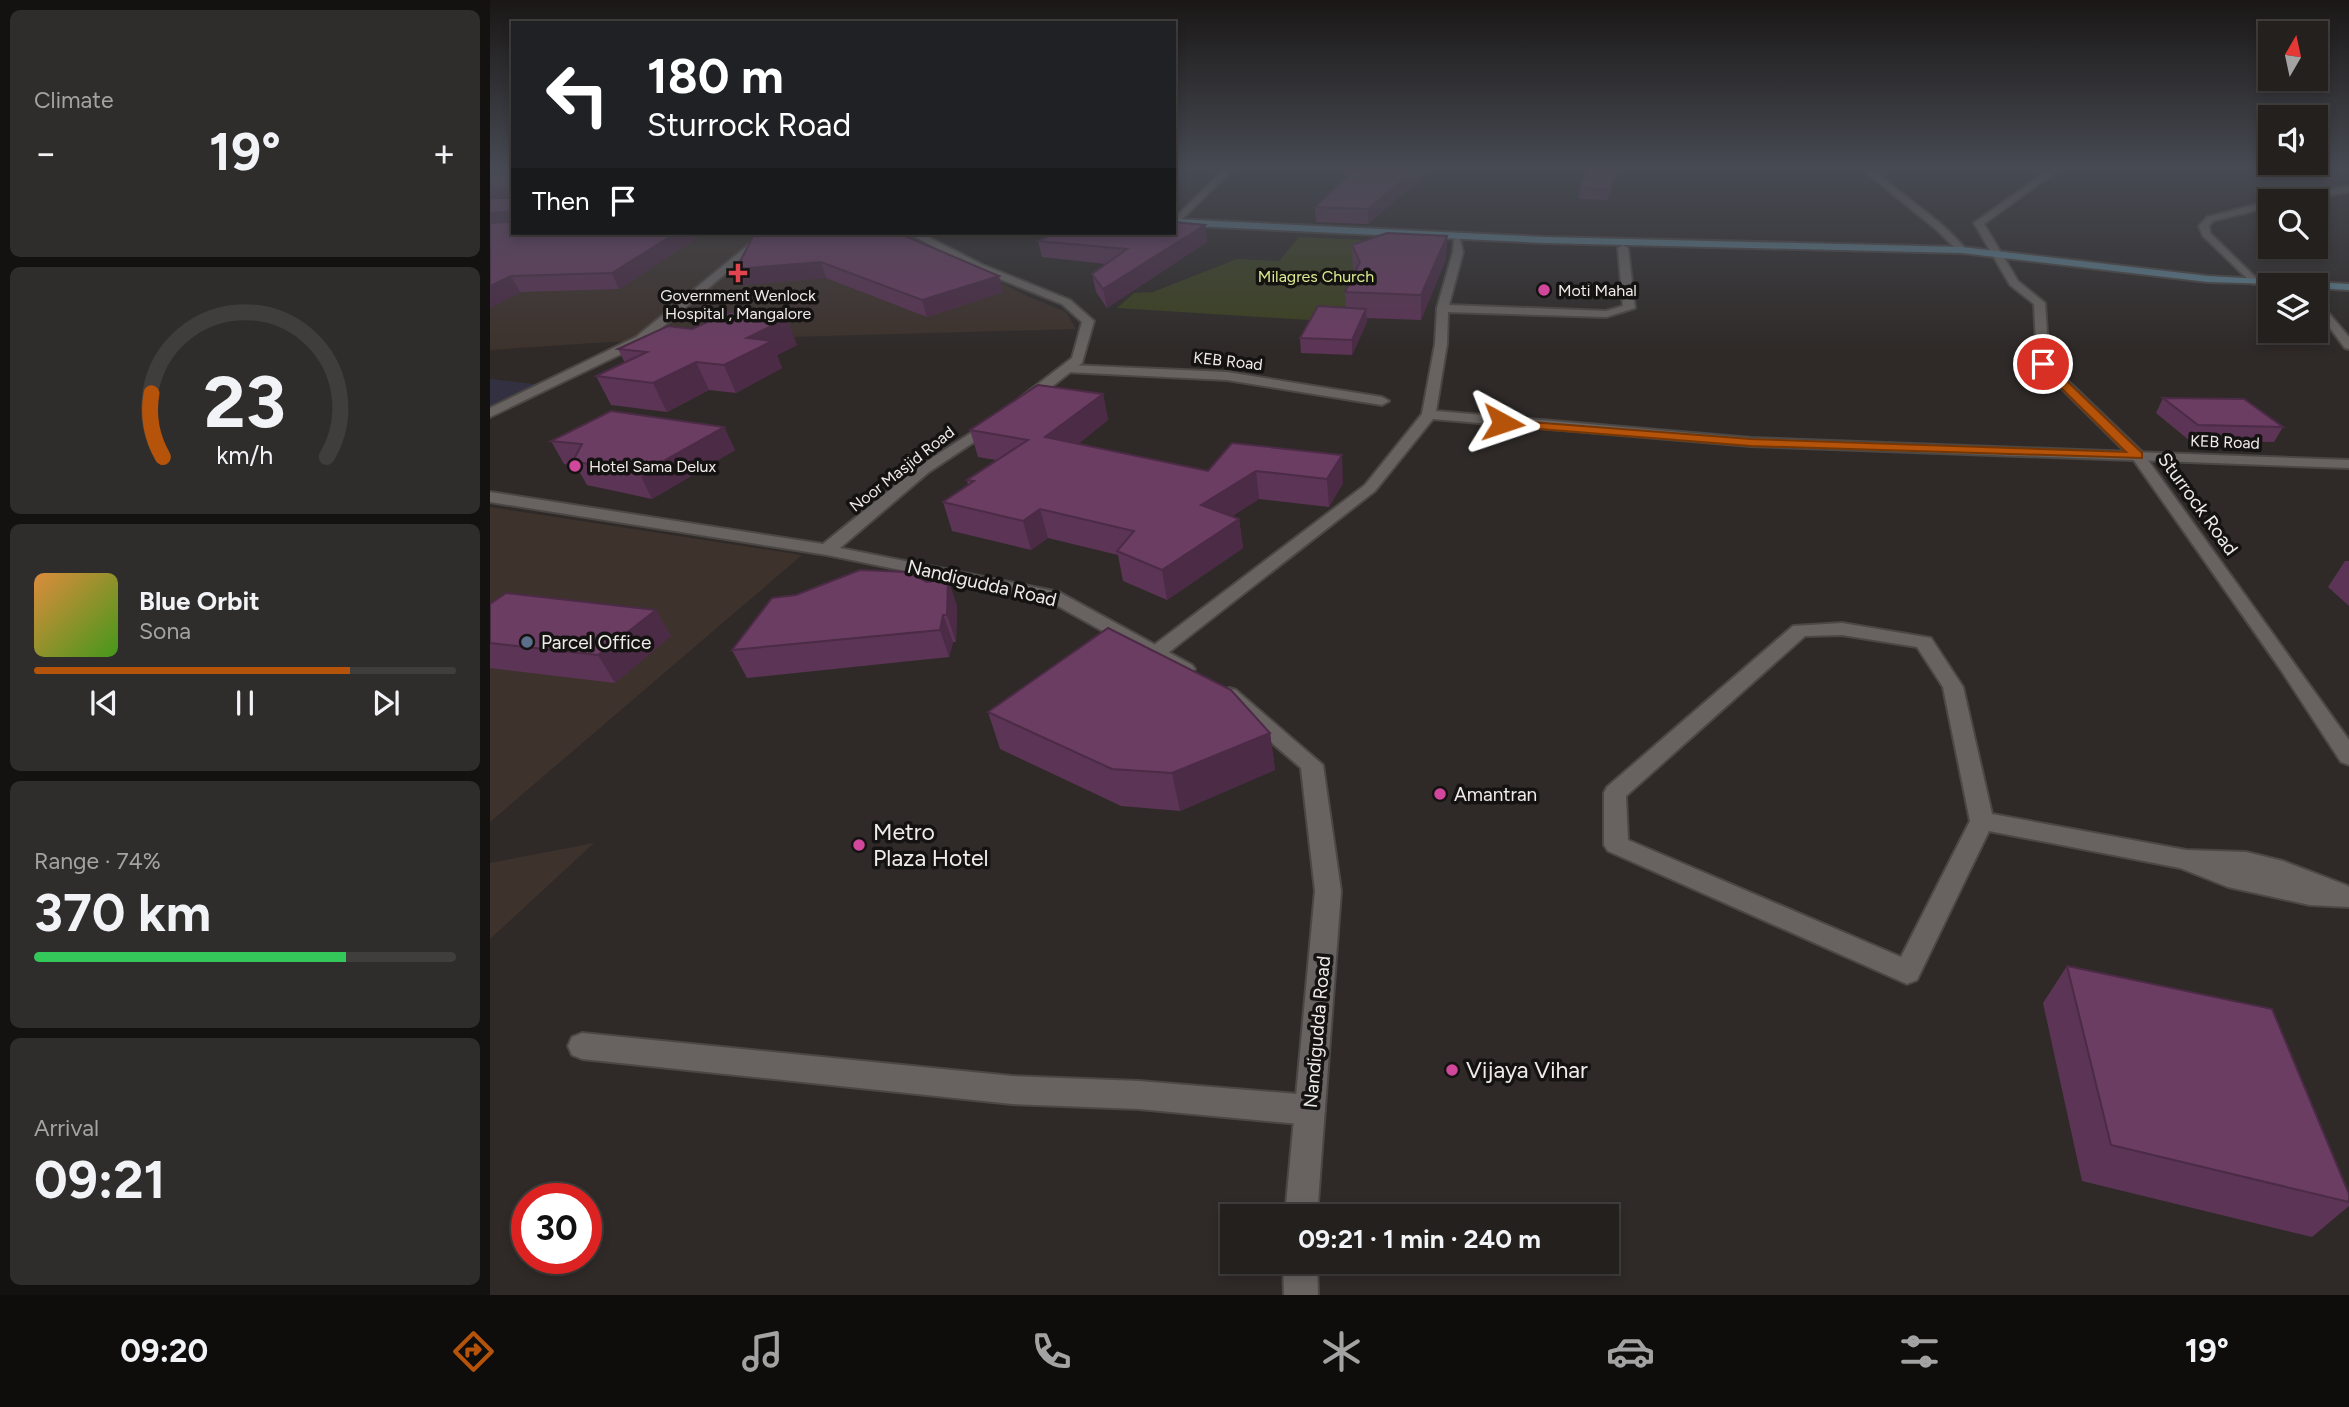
<!DOCTYPE html>
<meta charset="utf-8">
<style>
:root{--surface:#23201e;--page:#2f2d2b;--text:#f1f3f6;--muted:#a3a3a4;--line:#403e3c;--accent:#b45309}
body{margin:0;font-family:Figtree,sans-serif;background:var(--page);color:var(--text);height:100vh;display:flex;flex-direction:column;font-size:26px;white-space:nowrap}
*{box-sizing:border-box;margin:0}
p{font-size:23px;color:var(--muted)}
.icon{flex:none;width:38px;height:38px;fill:none;stroke:currentColor;stroke-width:2;stroke-linecap:round;stroke-linejoin:round}
.map{position:relative;flex:1;overflow:hidden}
.sheet{display:flex;flex-direction:column;gap:10px;padding:10px;background:#131210;width:490px}
.sheet>*{flex:none}
.guide{position:absolute;left:21px;top:21px;width:665px;height:214px;border-radius:0px;box-shadow:0 4px 10px #0003,0 0 0 2px var(--line);background:#202124;color:#fff;overflow:hidden}
.needle{width:46px;rotate:9deg}
.controls{position:absolute;left:1768px;top:21px;display:grid;gap:14px}
.controls a{display:grid;place-items:center;width:70px;height:70px;border-radius:0px;background:var(--surface);box-shadow:0 4px 10px #0003,0 0 0 2px var(--line);font-size:35px}
.speed{position:absolute;left:21px;top:1183px;display:flex;gap:14px;font-size:35px;font-weight:700;text-align:center}
.speed>*{display:grid;place-content:center;width:91px;height:91px;border-radius:50%;background:var(--surface);box-shadow:0 4px 10px #0003,0 0 0 2px var(--line);line-height:1}
.speed .limit{border:10px solid #d22;background:#fff;color:#111}
.pin{position:absolute;display:grid;place-items:center;width:60px;height:60px;color:#fff;margin:-30px;border:4px solid #fff;border-radius:50%;box-shadow:0 2px 7px #0007}
.me{position:absolute;width:77px;margin:-38px;rotate:95deg;stroke-linejoin:round;filter:drop-shadow(0 0 5px #0008)}
.turn{display:flex;align-items:center;gap:24px;height:147px;padding:0 21px;font-size:32px}
.turn .icon{width:91px;height:91px;stroke-width:2.5}
.turn b{display:block;font-size:49px;line-height:60px}
.then{display:flex;align-items:center;height:66px;padding:0 21px;background:#0003;gap:14px;font-size:26px}
.big{font-size:52px;font-weight:700;line-height:1.1}
.sheet .tile{flex:1;display:flex;flex-direction:column;justify-content:center;gap:10px;min-width:0;padding:0 24px;border-radius:10px;background:var(--page)}
.sheet .dial{align-items:center;gap:0}
.dial svg{height:182px;overflow:visible;fill:none;stroke:var(--line);stroke-width:7;stroke-linecap:round;text-anchor:middle}
.dial text{fill:var(--text);stroke:none}
.song{display:flex;align-items:center;gap:21px}
.cover{width:84px;height:84px;border-radius:10px;background:linear-gradient(135deg,hsl(30 70% 55%),hsl(100 70% 35%))}
.played{height:7px;border-radius:4px;background:linear-gradient(90deg,var(--accent) 75%,var(--line) 75%)}
.keys{display:flex;justify-content:space-around;direction:ltr}
.heat{display:flex;justify-content:space-between;align-items:center;font-size:38px;direction:ltr}
.charge{height:10px;border-radius:5px;background:linear-gradient(90deg,#34c759 74%,var(--line) 0)}
.trip{position:absolute;left:730px;top:1204px;width:399px;height:70px;border-radius:0px;background:var(--surface);box-shadow:0 4px 10px #0003,0 0 0 2px var(--line);font-weight:700;line-height:70px;text-align:center}
.tabs{display:flex;height:112px;justify-content:space-around;align-items:center;background:#0e0d0c;color:var(--muted)}
.tabs .icon{width:49px;height:49px}
.tabs .on{color:var(--accent)}
.tabs b{font-size:32px;color:var(--text)}
main{display:flex;flex:1;min-height:0}
.map>svg:first-child{display:block}
</style>
<main>
<section class="sheet">
<div class="tile"><p>Climate</p>
<div class="heat"><a>−</a><b class="big">19°</b><a>+</a></div>
</div>
<div class="tile dial"><svg viewBox="0 0 100 80">
<path d="M14 69A42 42 0 1 1 86 69"/>
<path d="M14 69A42 42 0 0 1 9 41" stroke="#b45309"/>
<text x="50" y="56" font-size="32" font-weight="700">23</text>
<text x="50" y="72" font-size="11">km/h</text>
</svg></div>
<div class="tile">
<div class="song"><i class="cover"></i><div><b>Blue Orbit</b><p>Sona</p></div></div>
<div class="played"></div>
<div class="keys"><svg class="icon" aria-label="previous" viewBox="0 0 24 24"><path d="M18 5L8 12l10 7zM5 5v14"/></svg><svg class="icon" aria-label="pause" viewBox="0 0 24 24"><path d="M8 5v14M16 5v14"/></svg><svg class="icon" aria-label="next" viewBox="0 0 24 24"><path d="M6 5l10 7-10 7zM19 5v14"/></svg></div>
</div>
<div class="tile"><p>Range · 74%</p><b class="big">370 km</b><div class="charge"></div></div>
<div class="tile"><p>Arrival</p><b class="big">09:21</b></div>
</section>
<div class="map">
<svg width="1859" height="1295" viewBox="0 0 1859 1295">
<rect width="100%" height="100%" fill="#2f2a28"/>
<path fill="#3d322c" d="M37 233H417L537 296 576 312 586 329 118 342 0 350V238Z
M0 507 312 555 0 822Z
M104 843 0 939V863Z"/>
<path fill="#333041" d="M0 379 51 385 0 408Z"/>
<path fill="#3c411f" d="M809 237 873 240 856 307 819 320 627 308 644 293 663 292 747 259 789 261Z"/>
<g fill="none" stroke-linecap="round" stroke-linejoin="round">
<defs>
<path id="minor" d="M735 168H744L684 227V219Z
M1859 186V192L1804 201H1787Z
M1780 201V207L1723 221 1719 226 1720 233 1767 279V283L1763 284 1713 236 1709 226 1717 217Z
M964 239H970L973 252 959 305 1116 311 1133 306 1128 248 1133 245 1138 248 1145 308 1116 317 958 312 957 344 946 411 1261 438 1859 460V468L1261 446 943 419 885 491 674 656H660L657 652 660 648 875 485 932 414 945 344 947 308 963 252Z
M580 365 737 372 892 397 899 401 892 405 737 380 576 372 574 369Z
M1352 623 1441 638 1473 687 1502 814 1696 850 1756 852 1793 861 1856 885 1859 887V907L1820 905 1738 887 1690 868 1499 831 1427 980 1417 984 1118 851 1114 845V793L1117 787 1303 626ZM1352 635 1427 647 1453 687 1480 821 1411 957 1138 840 1136 796 1315 636Z
M92 1033 522 1076 649 1081 820 1095 831 1100 835 1110 831 1120 820 1125 649 1109 522 1104 92 1059 82 1055 78 1046 82 1037Z"/>
<path id="tertiary" d="M1378 168H1386L1385 171C1415 198 1449 218 1475 248V252H1469L1448 231 1378 174Z
M1561 168H1571L1494 224 1528 281 1555 303 1559 363 1653 453 1859 740V765L1851 762 1791 670 1643 459 1547 364 1544 304 1520 285 1484 223Z
M273 233H283L154 343 0 417V408L146 337Z
M418 233H430L493 265 580 300 604 321 592 363 541 403H531V397L582 358 592 322 572 304 485 269Z
M1825 297 1859 337V349L1855 348 1825 308Z
M503 419 510 423 508 426 439 472 350 548 569 592 702 665 705 669 702 673H688L557 600 337 555 0 502V492L333 544 429 466Z
M739 688 746 690 833 765 851 891 827 1216H795L825 891 811 768 732 700 729 695Z
M793 1262H827L828 1295H794Z"/>
<path id="secondary" d="M684 219 1056 237 1472 247 1718 276 1859 284V290L1825 288V285L1718 282 1472 253 1056 243 684 225Z"/>
</defs>
<use href="#minor" stroke="#4b4744" stroke-width="4"/>
<use href="#tertiary" stroke="#4b4744" stroke-width="4"/>
<use href="#secondary" stroke="#4b4744" stroke-width="4"/>
<use href="#minor" fill="#686360" fill-rule="evenodd"/>
<use href="#tertiary" fill="#686360" fill-rule="evenodd"/>
<use href="#secondary" fill="#5e808e" fill-rule="evenodd"/>
</g>
<path fill="#5c3455" d="M0 168 215 233 129 289 30 292 0 308Z
M867 168H943L878 224 826 222 825 207Z
M1098 168H1129L1118 200 1089 199 1090 188Z
M265 233 513 292 437 317 336 278 252 285Z
M957 236 956 259 931 320 877 318V322L862 355 811 353 810 338 856 308 855 292 865 272 863 269 862 245Z
M548 241 717 242 617 308 606 292 602 274 616 264 552 257Z
M307 345 287 355 292 368 246 393 219 390 177 412 121 405 106 376 135 363 128 349Z
M613 394 618 420 588 444 718 471 742 443 853 483 839 507 769 499 742 516 749 519 753 548 677 600 633 581 628 555 558 538 541 550 462 531 453 502 478 485 477 480 506 460 488 457 480 430Z
M1673 398 1793 427 1784 442 1700 441 1666 413Z
M234 427 245 450 162 499 97 485 86 466 74 464 61 441Z
M1855 561H1859V606L1838 587Z
M306 595 467 605 466 642H463L459 657 257 678 242 650Z
M0 604 166 610 181 636 125 683 0 668Z
M498 712 780 733 785 770 690 811 631 806 510 749Z
M1577 966 1859 1194V1206L1822 1237 1592 1181 1553 1003Z"/>
<path fill="#4b2b45" d="M927 168H943L878 224V209Z
M1127 168H1129L1118 200 1120 190Z
M16 188 23 201 0 204V189Z
M685 195 687 210 684 213V196Z
M20 211 17 213 23 224 0 229V213Z
M715 225 717 242 617 308 613 289Z
M186 233H215L129 289 122 273Z
M957 236 956 259 931 320V295Z
M331 262 336 278 252 285 246 269Z
M21 276 30 292 0 308V286Z
M509 276 513 292 437 317 432 300Z
M876 309 877 322 862 355V340Z
M297 318 307 345 287 355 292 368 246 393 234 365 257 338Z
M206 362 219 390 177 412 163 383Z
M613 394 618 420 562 465 555 437Z
M234 427 245 450 162 499 150 474Z
M852 455 853 483 839 507 837 479Z
M766 471 769 499 715 534 711 505Z
M550 509 558 538 541 550 533 521Z
M749 519 753 548 677 600 672 570Z
M458 579 467 605 466 642 457 615Z
M166 610 181 636 125 683 108 655Z
M453 615 463 642 459 657 450 630Z
M780 733 785 770 690 811 682 773Z"/>
<path fill="#6b3d63" stroke="#4b2b45" stroke-width="2" d="M0 168H23V233H186L122 273 21 276 0 286V223L19 222 21 218 17 213 20 211 0 213V198H18L16 188 0 189Z
M867 168H927L878 209 825 207Z
M1098 168H1127L1120 190 1090 188Z
M684 222 715 225 613 289 602 274 637 249 548 241 564 233H684Z
M265 233H408L509 276 432 300 331 262 246 269Z
M897 233 957 236 931 295 855 292 870 262 862 245Z
M828 306 876 309 862 340 810 338Z
M240 312 297 318 257 338 282 341 234 365 206 362 163 383 106 376 157 352 128 349 178 326 202 329Z
M548 385 613 394 555 437 718 471 742 443 852 455 837 479 766 471 711 505 749 519 672 570 627 551 644 531 550 509 533 521 453 502 484 481 477 480 538 440 480 430Z
M1673 398 1754 399 1793 427 1708 425Z
M121 411 234 427 150 474 83 461 92 444 61 441Z
M370 570 417 572 437 582 458 579 457 615H453L450 630 242 650 282 598 306 595Z
M16 593 166 610 108 655 0 643V604Z
M618 628 741 690 780 733 682 773 622 769 498 712Z
M1577 966 1782 1009 1859 1194V1202L1621 1145Z"/>
<linearGradient id="sky" x2="0" y2="1"><stop stop-color="#1a1716"/><stop offset="0.48" stop-color="#474a53"/><stop offset="1" stop-color="#474a53" stop-opacity="0"/></linearGradient>
<rect width="1859" height="350" fill="url(#sky)"/>
<path fill="#b45309" stroke="#753606" stroke-width="2" d="M1549 362H1557L1652 453V458L1261 446 1013 426 1007 423 1013 420 1261 439 1636 452 1549 366Z"/>
<path fill="#e0444e" stroke="#151312" stroke-width="2.5" d="M244.5 262.5h7v7h7v7h-7v7h-7v-7h-7v-7h7z"/>
<g fill="#d1479c" stroke="#151312" stroke-width="2.5">
<circle cx="1054" cy="290" r="7"/>
<circle cx="85" cy="466" r="7"/>
<circle cx="950" cy="794" r="7"/>
<circle cx="369" cy="845" r="7"/>
<circle cx="962" cy="1070" r="7"/>
</g>
<circle fill="#5c6f8a" stroke="#151312" stroke-width="2.5" cx="37" cy="642" r="7"/>
<g text-anchor="middle" dominant-baseline="central" stroke-width="7" stroke-linejoin="round" paint-order="stroke">
<g font-size="16" fill="#dcea90" stroke="#151312">
<text x="826" y="276">Milagres Church</text>
</g>
<g font-size="16" fill="#eeebe9" stroke="#151312" text-anchor="start">
<text x="1068" y="290">Moti Mahal</text>
<text x="248" y="295" text-anchor="middle">Government Wenlock<tspan x="248" dy="18">Hospital , Mangalore</tspan></text>
<text x="99" y="466">Hotel Sama Delux</text>
</g>
<g font-size="16" fill="#eeebe9" stroke="#151312">
<text transform="translate(738 361) rotate(6)">KEB Road</text>
<text transform="translate(1735 442) rotate(2)">KEB Road</text>
<text transform="translate(412 469) rotate(-38)">Noor Masjid Road</text>
</g>
<g font-size="19" fill="#eeebe9" stroke="#151312">
<text transform="translate(1708 504) rotate(54)">Sturrock Road</text>
<text transform="translate(492 583) rotate(13)">Nandigudda Road</text>
<text transform="translate(827 1032) rotate(-85)">Nandigudda Road</text>
</g>
<g font-size="19" fill="#eeebe9" stroke="#151312" text-anchor="start">
<text x="51" y="642">Parcel Office</text>
<text x="964" y="794">Amantran</text>
</g>
<g font-size="23" fill="#eeebe9" stroke="#151312" text-anchor="start">
<text x="383" y="832">Metro<tspan x="383" dy="26">Plaza Hotel</tspan></text>
<text x="976" y="1070">Vijaya Vihar</text>
</g>
</g>
</svg>
<div class="controls">
<a><svg class="needle" viewBox="-14 -14 28 28"><path d="M0-13l5 13h-10z" fill="#e53935"/><path d="M0 13l5-13h-10z" fill="#a3a3a4"/></svg></a>
<a><svg class="icon" aria-label="sound" viewBox="0 0 24 24"><path d="M4 9h4l5-4v14l-5-4H4zM17 9q2 3 0 6"/></svg></a>
<a><svg class="icon" aria-label="search" viewBox="0 0 24 24"><circle cx="10" cy="10" r="6"/><path d="M15 15l6 6"/></svg></a>
<a><svg class="icon" aria-label="layers" viewBox="0 0 24 24"><path d="M12 4l9 5-9 5-9-5zM3 14l9 5 9-5"/></svg></a>
</div>
<div class="speed"><div class="limit">30</div></div>
<div class="pin" style="left:1553px;top:364px;background:#d93025"><svg class="icon" aria-label="arrive" viewBox="0 0 24 24"><path d="M6 21V4h12l-3 4 3 4H6"/></svg></div>
<svg class="me" style="left:1013px;top:423px" viewBox="-20 -20 40 40"><path d="M0-17L14 15 0 8-14 15z" fill="#b45309" stroke="#fff" stroke-width="4"/></svg>
<div class="trip">09:21 · 1 min · 240 m</div>
<div class="guide">
<div class="turn"><svg class="icon" aria-label="left" viewBox="0 0 24 24"><path d="M17 20v-9H6M10 6l-5 5 5 5"/></svg><div><b>180 m</b>Sturrock Road</div></div>
<div class="then">Then<svg class="icon" aria-label="arrive" viewBox="0 0 24 24"><path d="M6 21V4h12l-3 4 3 4H6"/></svg></div>
</div>
</div>
</main>
<nav class="tabs">
<b>09:20</b>
<svg class="icon on" aria-label="directions" viewBox="0 0 24 24"><path d="M12 3l9 9-9 9-9-9zM9 14v-3h6M13 9l2 2-2 2"/></svg>
<svg class="icon" aria-label="music" viewBox="0 0 24 24"><path d="M9 18V5l10-2v13"/><circle cx="6" cy="18" r="3"/><circle cx="16" cy="16" r="3"/></svg>
<svg class="icon" aria-label="phone" viewBox="0 0 24 24"><path d="M5 4h4l2 5-3 2q2 4 5 5l2-3 5 2v4C11 20 4 13 5 4z"/></svg>
<svg class="icon" aria-label="climate" viewBox="0 0 24 24"><path d="M12 3v18M4 7l16 10M4 17L20 7"/></svg>
<svg class="icon" aria-label="car" viewBox="0 0 24 24"><path d="M5 17H2v-5l4-1 3-4h7l3 4 3 1v5h-3M9 17h6M6 11h13"/><circle cx="7" cy="17" r="2"/><circle cx="17" cy="17" r="2"/></svg>
<svg class="icon" aria-label="filters" viewBox="0 0 24 24"><path d="M4 7h16M4 17h16"/><circle cx="9" cy="7" r="2"/><circle cx="15" cy="17" r="2"/></svg>
<b>19°</b>
</nav>
